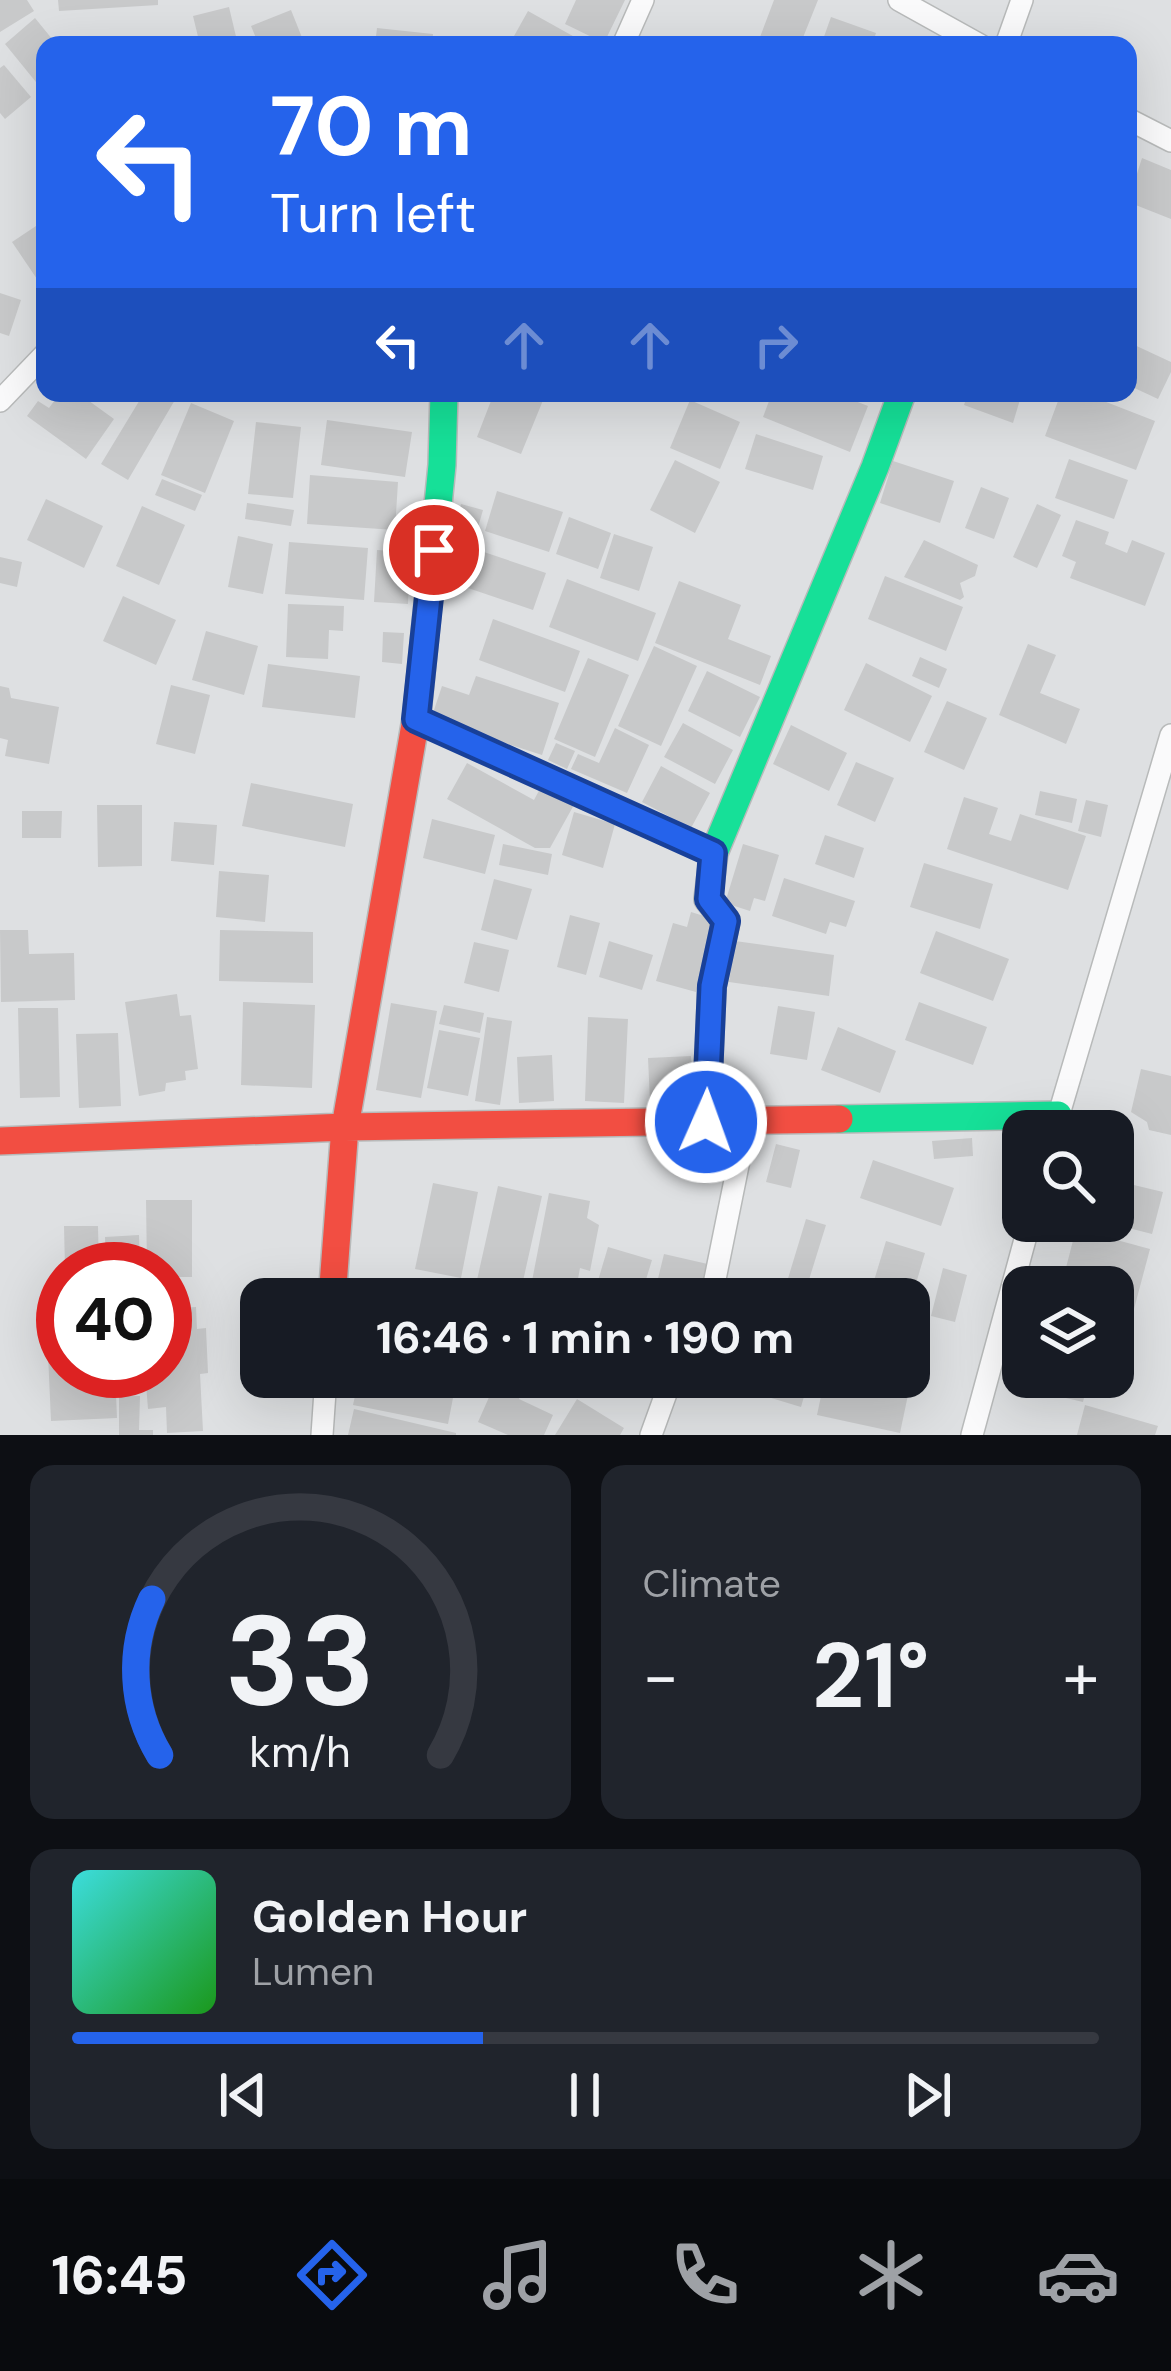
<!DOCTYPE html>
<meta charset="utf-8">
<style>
:root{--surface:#171b24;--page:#20242c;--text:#f1f3f6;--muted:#9ea1a6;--line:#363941;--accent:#2563eb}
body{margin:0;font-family:"DM Sans",sans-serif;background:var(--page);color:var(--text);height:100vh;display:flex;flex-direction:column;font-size:45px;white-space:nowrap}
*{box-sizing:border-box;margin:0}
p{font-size:39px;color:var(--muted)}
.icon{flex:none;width:66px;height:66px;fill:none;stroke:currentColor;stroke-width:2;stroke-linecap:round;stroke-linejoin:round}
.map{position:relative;height:1435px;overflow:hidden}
.sheet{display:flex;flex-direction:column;gap:30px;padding:30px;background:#0d0f14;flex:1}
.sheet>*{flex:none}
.top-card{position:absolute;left:36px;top:36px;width:1101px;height:366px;border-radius:24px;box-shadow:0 12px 48px #0002;background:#2563eb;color:#fff;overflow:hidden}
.buttons{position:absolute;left:1002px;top:1110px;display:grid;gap:24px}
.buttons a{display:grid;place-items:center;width:132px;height:132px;border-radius:24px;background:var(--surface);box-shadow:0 12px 48px #0002;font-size:60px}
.speed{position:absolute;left:36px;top:1242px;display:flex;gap:24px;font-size:60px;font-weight:700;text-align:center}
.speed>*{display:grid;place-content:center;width:156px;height:156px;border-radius:50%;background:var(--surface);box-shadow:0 12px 48px #0002;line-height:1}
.speed .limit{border:18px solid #d22;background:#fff;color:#111}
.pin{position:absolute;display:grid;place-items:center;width:102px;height:102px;color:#fff;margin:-51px;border:6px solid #fff;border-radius:50%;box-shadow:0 3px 12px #0007}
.me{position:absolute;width:132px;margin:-66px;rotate:2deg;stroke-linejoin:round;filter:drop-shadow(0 0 9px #0008)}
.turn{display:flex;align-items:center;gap:42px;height:252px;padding:0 36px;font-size:54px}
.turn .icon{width:156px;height:156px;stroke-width:2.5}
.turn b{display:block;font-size:84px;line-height:102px}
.lanes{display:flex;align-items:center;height:114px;padding:0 36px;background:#0003;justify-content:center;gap:60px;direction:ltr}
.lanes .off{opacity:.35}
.big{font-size:90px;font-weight:700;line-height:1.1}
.sheet .card{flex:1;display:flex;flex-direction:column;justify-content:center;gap:18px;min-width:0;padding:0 42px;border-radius:24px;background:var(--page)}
.sheet .dial{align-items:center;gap:0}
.dial svg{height:312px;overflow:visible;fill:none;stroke:var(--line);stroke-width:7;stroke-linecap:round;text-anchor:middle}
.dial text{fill:var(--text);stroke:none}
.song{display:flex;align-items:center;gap:36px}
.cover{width:144px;height:144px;border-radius:18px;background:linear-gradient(135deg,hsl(180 70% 55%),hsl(120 70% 35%))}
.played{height:12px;border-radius:6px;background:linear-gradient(90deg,var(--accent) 40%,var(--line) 40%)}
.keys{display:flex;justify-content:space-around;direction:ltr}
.heat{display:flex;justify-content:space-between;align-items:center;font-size:66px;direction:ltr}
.sheet .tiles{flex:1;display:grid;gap:30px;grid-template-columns:1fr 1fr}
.card:last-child{grid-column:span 2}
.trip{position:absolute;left:240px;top:1278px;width:690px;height:120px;border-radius:24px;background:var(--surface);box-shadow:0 12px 48px #0002;font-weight:700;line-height:120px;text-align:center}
.dock{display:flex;height:192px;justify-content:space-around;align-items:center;background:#090b0e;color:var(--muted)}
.dock .icon{width:84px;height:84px}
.dock .selected{color:var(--accent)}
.dock b{font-size:54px;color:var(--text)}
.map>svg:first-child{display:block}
</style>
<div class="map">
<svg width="1171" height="1435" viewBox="0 0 1171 1435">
<rect width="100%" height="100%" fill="#dee0e2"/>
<path fill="#c8c9ca" d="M0 0H27L34 11 0 32Z
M58 0H158V5L59 11Z
M576 0H625L604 43 565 24Z
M774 0H818L800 45H757Z
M229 7 238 45H200L193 16Z
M291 10 305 45H259L251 26Z
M528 11 589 45H509Z
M831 17 876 33 872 45H821Z
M35 18 57 45H45V83L40 87 5 44Z
M377 28 433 34 432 45H375Z
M4 65 31 97 5 119 0 113V68Z
M1142 158 1171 170V219L1128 202Z
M45 220V278L39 282 12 242Z
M0 293 21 300 9 336 0 333Z
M1128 342 1171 362V372L1158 399 1128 385Z
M60 393H78L114 419 86 459 27 416 38 401 49 408Z
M144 393H179L128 480 101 464Z
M494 393H546L521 454 477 437Z
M772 393H835L868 406 850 452 763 417Z
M968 393H1022L1013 423 964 405Z
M1061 393H1083L1155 421 1136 470 1045 436Z
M690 400 740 422 720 469 670 448Z
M191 403 234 421 205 493 161 475Z
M327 420 412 432 405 477 321 465Z
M256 422 301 427 293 498 248 494Z
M756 434 823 456 813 490 745 469Z
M1069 459 1128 480 1114 519 1055 498Z
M675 460 720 482 695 533 650 510Z
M893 461 954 481 940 523 880 503Z
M310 475 398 482 395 530 307 524Z
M162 479 202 495 195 511 155 495Z
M981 487 1009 498 994 539 965 528Z
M497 491 563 512 549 552 485 531Z
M46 499 103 526 84 568 27 540Z
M247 503 294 510 291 526 245 519Z
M461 504 483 510 474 541 453 535Z
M1037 504 1061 515 1037 568 1013 557Z
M142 506 185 525 159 585 116 566Z
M569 517 611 533 598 569 556 554Z
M1076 520 1109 532 1105 544 1127 553 1132 540 1165 553 1145 606 1070 578 1076 562 1062 556Z
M614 534 653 547 639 591 600 578Z
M238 536 273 544 263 594 228 587Z
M924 540 978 565 975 576 960 583 964 597 960 600 904 577Z
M289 542 368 548 364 600 285 594Z
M377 550 410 552 408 604 374 602Z
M481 551 546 573 533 610 468 588Z
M0 557 22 562 17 587 0 583Z
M885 576 963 607 946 651 868 619Z
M567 579 656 613 638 661 549 627Z
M679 581 741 605 728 639 771 656 760 685 655 643Z
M123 596 176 620 156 665 103 641Z
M288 604 344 606 343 631 329 630 328 659 286 657Z
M493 619 580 651 565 692 479 660Z
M206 631 258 646 244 695 192 680Z
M383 632 404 633 402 664 382 662Z
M1028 644 1056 655 1040 693 1080 709 1066 744 999 715Z
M654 646 697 666 661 746 618 726Z
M920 657 947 669 939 688 912 676Z
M588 658 629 675 595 757 554 739Z
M866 663 932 696 910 742 844 710Z
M268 664 360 676 355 718 262 707Z
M707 671 760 697 740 737 688 711Z
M476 676 559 703 542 755 431 719 442 686 469 695Z
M171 685 210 695 195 754 156 744Z
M0 686 9 688 11 698 59 707 49 764 5 756 8 740 0 738Z
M947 701 987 718 964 770 924 752Z
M683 723 733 750 715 784 664 757Z
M791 725 847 753 829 791 773 764Z
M615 728 649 745 627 793 571 769 578 754 599 763Z
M556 743 575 751 567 769 548 760Z
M856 762 894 778 875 822 837 805Z
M467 763 534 800 542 785 575 803 550 848H535L447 799Z
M661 766 710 793 691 828 642 802Z
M251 783 353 804 345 847 242 826Z
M1040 791 1077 799 1072 823 1035 815Z
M964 797 998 808 989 834 1011 841 1020 814 1086 836 1068 890 947 849Z
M1086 800 1108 805 1101 837 1078 831Z
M97 805H142V866L98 867Z
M22 811H62L61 838H22Z
M574 812 615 824 603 868 562 855Z
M432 819 495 835 485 874 423 858Z
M174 822 217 825 214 865 171 861Z
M825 835 864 848 854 878 815 864Z
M503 844 552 854 548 875 499 865Z
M743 844 779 855 765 901 754 898 750 911 725 903Z
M924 863 993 884 980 929 910 907Z
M219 871 269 875 265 922 216 917Z
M784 878 855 901 846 927 830 922 826 934 772 916Z
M494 879 532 889 517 940 481 930Z
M691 912 717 920 696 992 656 981 673 923 687 927Z
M570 915 600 923 586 975 557 967Z
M0 930H28L29 954 74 953 75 1000 1 1002Z
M220 930 313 932V983L219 981Z
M936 931 1009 959 993 1001 920 973Z
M609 941 653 955 642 990 599 977Z
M735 941 834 955 829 996 729 982Z
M474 942 509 950 499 992 464 983Z
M177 994 180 1016 191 1015 198 1069 185 1071 186 1080 166 1083 165 1091 139 1096 125 1002Z
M243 1002 315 1005 312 1088 241 1085Z
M919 1002 987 1027 973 1065 905 1040Z
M391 1003 437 1011 421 1098 376 1090Z
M444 1005 484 1013 480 1033 439 1024Z
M778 1006 815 1012 807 1060 770 1054Z
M18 1008H58L60 1097 20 1098Z
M487 1017 512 1021 500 1105 475 1101Z
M588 1017 628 1019 624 1103 585 1101Z
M838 1027 896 1051 880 1093 821 1070Z
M439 1030 480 1038 468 1096 427 1088Z
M118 1033 121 1106 79 1108 76 1034Z
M552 1055 554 1101 519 1103 517 1057Z
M691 1056 694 1100 650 1102 648 1058Z
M1141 1069 1171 1076V1135L1149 1130 1147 1122 1131 1112Z
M972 1138 973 1156 934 1159 932 1141Z
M776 1144 800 1150 791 1188 766 1182Z
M873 1160 954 1188 941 1226 860 1198Z
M1113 1180 1163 1192 1152 1234 1113 1224Z
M433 1183 478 1192 461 1278 415 1269Z
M498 1186 542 1196 521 1290 477 1280Z
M549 1193 590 1201 587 1218 599 1225 590 1271 580 1268 576 1290 532 1281Z
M146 1200H192V1277H165V1269H147Z
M806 1219 826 1225 803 1299H797L783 1295Z
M64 1226H98L99 1269H65Z
M1076 1229 1150 1249 1134 1309 1113 1303V1287H1061Z
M139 1235 140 1269H106L105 1237Z
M886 1241 925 1253 912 1297 873 1284Z
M608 1247 652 1260 640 1299H610L594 1294Z
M664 1254 712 1265 704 1299H653Z
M943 1268 967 1275 955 1322 931 1316Z
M196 1307 197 1329 206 1328 208 1373 200 1374 203 1431 167 1433 166 1407 148 1409 145 1371H165V1309Z
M47 1332H63V1371H115L117 1418 51 1421Z
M909 1351 917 1352 900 1433 817 1415 825 1377H909Z
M359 1377H457L448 1424 353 1405Z
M498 1377 525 1385 519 1399 553 1415 544 1435H508L478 1422Z
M701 1377H801L809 1379 801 1407Z
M1057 1377H1089L1083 1402 1053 1395Z
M119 1396H140L139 1430H153V1435H119Z
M577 1399 624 1428 620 1435H555Z
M1085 1405 1158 1426 1155 1435H1077Z
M354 1409 456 1433V1435H348Z"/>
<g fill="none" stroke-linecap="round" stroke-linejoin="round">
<defs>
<path id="street" d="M899 0 980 45
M623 45 643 0
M1006 45 1022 0
M1128 119 1171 141
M0 401 45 354
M416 719 714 853
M1054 1131 1171 735
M711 1299 747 1121
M322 1435 326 1377
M651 1435 672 1377
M972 1435 1030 1221"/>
<path id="fast" d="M417 713 442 465 444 393
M839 1119 1058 1115
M706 1122 712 986 726 921 708 899 714 853 875 467 902 393"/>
<path id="jam" d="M0 1141 345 1127 839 1119
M332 1299 345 1127 417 713"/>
</defs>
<use href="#street" stroke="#b8baba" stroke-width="24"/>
<use href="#fast" stroke="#b8baba" stroke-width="30"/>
<use href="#jam" stroke="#b8baba" stroke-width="30"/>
<use href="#street" stroke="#fafafb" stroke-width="21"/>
<use href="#fast" stroke="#16e098" stroke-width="27"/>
<use href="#jam" stroke="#f24e42" stroke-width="27"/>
</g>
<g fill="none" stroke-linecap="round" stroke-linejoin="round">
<defs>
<path id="route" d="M434 550 416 719 713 853 709 899 726 921 712 986 706 1122"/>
</defs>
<use href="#route" stroke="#184099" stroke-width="30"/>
<use href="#route" stroke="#2563eb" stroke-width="21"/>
</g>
</svg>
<div class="buttons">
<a><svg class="icon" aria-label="search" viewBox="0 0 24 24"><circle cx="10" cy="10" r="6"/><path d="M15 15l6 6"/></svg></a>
<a><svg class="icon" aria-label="layers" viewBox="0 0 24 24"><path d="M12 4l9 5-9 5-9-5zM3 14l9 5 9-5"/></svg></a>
</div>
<div class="speed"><div class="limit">40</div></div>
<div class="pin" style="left:434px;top:550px;background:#d93025"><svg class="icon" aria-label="arrive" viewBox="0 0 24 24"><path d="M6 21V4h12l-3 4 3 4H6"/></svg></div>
<svg class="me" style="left:706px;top:1122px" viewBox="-20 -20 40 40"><circle r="17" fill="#2563eb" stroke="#fff" stroke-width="3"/><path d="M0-11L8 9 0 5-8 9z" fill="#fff"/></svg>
<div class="trip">16:46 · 1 min · 190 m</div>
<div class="top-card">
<div class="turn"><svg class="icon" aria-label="left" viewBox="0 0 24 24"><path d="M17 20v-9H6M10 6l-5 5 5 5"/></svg><div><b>70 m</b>Turn left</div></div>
<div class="lanes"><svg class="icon" aria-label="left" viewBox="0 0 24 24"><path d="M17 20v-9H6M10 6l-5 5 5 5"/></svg><svg class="icon off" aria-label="ahead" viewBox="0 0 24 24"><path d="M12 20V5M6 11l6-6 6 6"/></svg><svg class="icon off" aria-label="ahead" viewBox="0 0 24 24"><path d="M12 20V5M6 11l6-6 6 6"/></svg><svg class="icon off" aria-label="right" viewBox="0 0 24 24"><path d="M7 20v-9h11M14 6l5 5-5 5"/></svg></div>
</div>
</div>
<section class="sheet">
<div class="tiles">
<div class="card dial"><svg viewBox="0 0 100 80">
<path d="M14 69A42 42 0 1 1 86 69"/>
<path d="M14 69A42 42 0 0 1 12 29" stroke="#2563eb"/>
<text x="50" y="56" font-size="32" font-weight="700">33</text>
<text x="50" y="72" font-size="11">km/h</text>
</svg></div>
<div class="card"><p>Climate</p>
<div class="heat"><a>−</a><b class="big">21°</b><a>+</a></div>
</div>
<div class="card">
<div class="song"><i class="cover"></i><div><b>Golden Hour</b><p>Lumen</p></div></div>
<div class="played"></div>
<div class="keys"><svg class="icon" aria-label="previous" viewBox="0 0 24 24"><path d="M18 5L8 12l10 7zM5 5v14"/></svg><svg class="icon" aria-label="pause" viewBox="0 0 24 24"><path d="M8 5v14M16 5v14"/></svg><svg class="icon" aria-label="next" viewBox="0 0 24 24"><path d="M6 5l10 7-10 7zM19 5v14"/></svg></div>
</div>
</div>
</section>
<nav class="dock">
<b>16:45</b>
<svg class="icon selected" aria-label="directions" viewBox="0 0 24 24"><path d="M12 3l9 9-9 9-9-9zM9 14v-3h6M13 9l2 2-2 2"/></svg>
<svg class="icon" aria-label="music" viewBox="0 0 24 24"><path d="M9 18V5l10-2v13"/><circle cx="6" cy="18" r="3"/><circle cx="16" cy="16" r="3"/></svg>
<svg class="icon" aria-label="phone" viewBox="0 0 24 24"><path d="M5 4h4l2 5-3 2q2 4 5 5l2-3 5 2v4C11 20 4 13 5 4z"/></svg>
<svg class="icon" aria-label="climate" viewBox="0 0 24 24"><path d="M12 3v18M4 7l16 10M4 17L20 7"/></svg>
<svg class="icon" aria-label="car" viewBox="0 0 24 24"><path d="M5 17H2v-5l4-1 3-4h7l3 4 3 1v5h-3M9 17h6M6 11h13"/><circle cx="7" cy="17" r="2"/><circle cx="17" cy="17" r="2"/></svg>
</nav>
